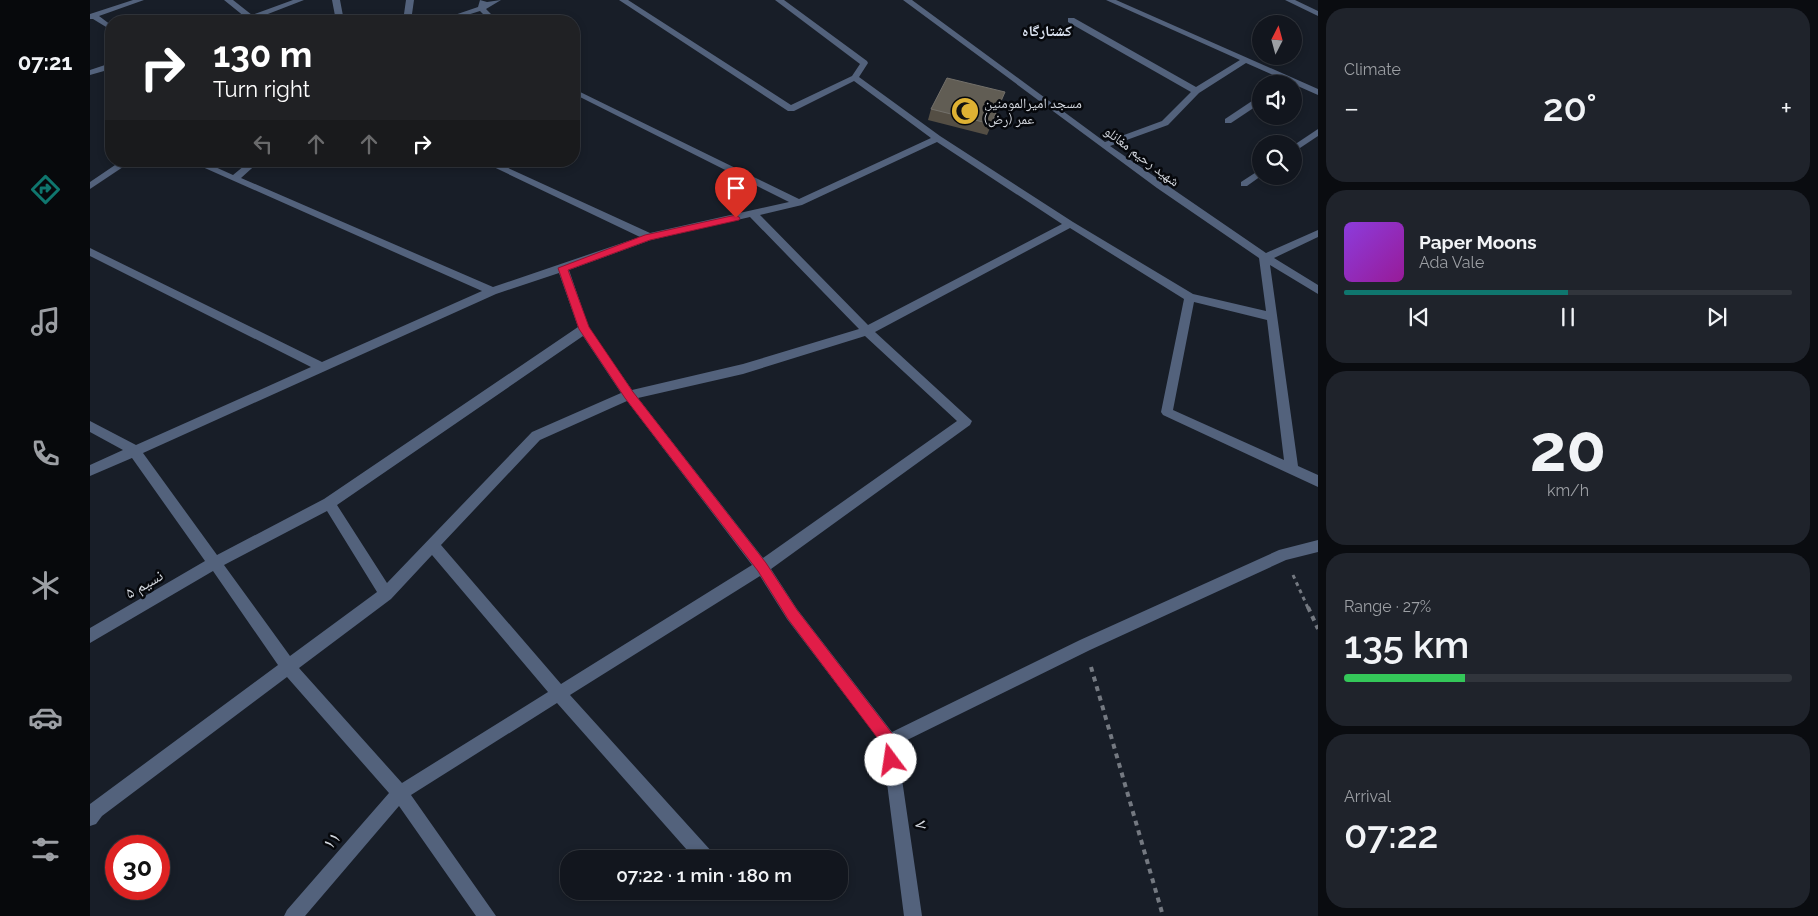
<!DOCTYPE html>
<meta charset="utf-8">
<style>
:root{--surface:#12161e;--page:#1f232b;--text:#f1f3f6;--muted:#9c9fa4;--line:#31353c;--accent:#0f766e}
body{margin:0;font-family:Raleway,"Noto Naskh Arabic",sans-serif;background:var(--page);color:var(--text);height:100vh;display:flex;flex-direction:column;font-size:19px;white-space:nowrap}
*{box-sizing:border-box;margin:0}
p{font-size:16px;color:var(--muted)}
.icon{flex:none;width:28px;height:28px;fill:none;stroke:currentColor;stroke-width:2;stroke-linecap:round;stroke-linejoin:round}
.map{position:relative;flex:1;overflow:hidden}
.side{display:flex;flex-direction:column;gap:8px;padding:8px;background:#0a0c10;width:500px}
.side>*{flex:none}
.hud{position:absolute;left:15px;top:15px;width:475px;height:152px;border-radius:20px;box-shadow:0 2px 8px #0003,0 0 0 1px var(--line);background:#202124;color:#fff;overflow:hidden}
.needle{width:32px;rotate:6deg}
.controls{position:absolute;left:1162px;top:15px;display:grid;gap:10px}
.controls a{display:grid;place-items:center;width:50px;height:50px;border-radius:50%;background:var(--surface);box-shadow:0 2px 8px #0003,0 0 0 1px var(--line);font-size:25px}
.speed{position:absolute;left:15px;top:835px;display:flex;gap:10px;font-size:25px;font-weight:700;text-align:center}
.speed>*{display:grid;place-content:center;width:65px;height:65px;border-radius:50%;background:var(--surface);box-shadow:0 2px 8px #0003,0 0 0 1px var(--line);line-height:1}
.speed .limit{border:8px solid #d22;background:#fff;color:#111}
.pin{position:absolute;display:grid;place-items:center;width:42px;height:42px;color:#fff;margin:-51px -21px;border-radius:50% 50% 50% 0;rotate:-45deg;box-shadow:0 0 5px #0007}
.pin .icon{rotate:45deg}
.me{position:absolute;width:55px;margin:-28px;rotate:346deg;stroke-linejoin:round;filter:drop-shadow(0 0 4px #0008)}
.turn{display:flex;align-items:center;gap:18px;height:105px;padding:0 25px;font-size:22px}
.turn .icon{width:65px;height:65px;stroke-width:2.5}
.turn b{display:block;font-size:35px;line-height:42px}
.lanes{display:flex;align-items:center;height:48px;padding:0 25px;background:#0003;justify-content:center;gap:25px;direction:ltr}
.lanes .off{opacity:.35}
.big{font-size:38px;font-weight:600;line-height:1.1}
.side .widget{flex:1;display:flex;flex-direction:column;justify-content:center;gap:8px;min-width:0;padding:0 18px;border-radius:20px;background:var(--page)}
.side .dial{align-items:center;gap:0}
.dial b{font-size:65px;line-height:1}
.song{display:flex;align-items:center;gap:15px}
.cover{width:60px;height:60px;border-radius:8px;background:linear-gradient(135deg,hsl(270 70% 55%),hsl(300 70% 35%))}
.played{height:5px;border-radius:2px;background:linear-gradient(90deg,var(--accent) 50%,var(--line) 50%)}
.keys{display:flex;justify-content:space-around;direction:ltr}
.heat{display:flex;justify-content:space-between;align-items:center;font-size:28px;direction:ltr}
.charge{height:8px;border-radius:4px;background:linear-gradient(90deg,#34c759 27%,var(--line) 0)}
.trip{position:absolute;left:470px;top:850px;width:288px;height:50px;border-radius:20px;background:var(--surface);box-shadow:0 2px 8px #0003,0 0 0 1px var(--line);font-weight:600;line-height:50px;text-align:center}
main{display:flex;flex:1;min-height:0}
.tab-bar{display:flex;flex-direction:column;width:90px;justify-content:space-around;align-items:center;background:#07090c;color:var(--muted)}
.tab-bar .icon{width:35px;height:35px}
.tab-bar .current{color:var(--accent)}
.tab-bar b{font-size:22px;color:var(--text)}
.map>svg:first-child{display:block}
</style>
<main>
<nav class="tab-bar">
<b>07:21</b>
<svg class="icon current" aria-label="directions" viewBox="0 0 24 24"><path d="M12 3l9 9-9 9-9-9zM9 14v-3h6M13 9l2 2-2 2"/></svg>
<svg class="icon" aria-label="music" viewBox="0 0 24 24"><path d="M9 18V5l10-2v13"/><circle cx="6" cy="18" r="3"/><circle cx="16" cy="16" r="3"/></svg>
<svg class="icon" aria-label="phone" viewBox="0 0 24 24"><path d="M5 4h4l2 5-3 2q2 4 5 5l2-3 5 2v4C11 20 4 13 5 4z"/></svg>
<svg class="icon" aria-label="climate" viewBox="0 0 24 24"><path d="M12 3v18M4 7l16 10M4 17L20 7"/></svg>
<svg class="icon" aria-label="car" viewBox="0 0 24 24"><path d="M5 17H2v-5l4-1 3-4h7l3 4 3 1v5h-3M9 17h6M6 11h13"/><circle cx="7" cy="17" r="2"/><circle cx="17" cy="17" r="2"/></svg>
<svg class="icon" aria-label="filters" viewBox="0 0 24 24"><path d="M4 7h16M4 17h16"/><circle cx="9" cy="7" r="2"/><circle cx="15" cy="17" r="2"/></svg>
</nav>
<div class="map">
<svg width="1228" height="916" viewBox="0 0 1228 916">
<rect width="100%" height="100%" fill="#181e28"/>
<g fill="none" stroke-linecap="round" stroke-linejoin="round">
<path stroke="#747981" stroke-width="3" stroke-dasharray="4 4" stroke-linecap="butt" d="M1203 575 1218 608"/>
<path stroke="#747981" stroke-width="4" stroke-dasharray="5 5" stroke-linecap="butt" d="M1218 607 1228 629
M1001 667 1073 916"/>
<path fill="#53627c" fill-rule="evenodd" d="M43 0H54L9 16 21 25V30L3 19H0V14Z
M134 0H143L162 15 203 0H214L165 19 166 21H147L155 17Z
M242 0H250L254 21H246Z
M316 0H324L321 21H313Z
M390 0 397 2 411 0 396 9 408 21H400L390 11 358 21H347L388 7Z
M529 0H538L701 105 762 76 770 64 685 0H694L777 61 778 63 769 77 850 136 983 222 1103 294 1176 311 1169 258 1067 188 813 0H822L1015 142 1072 121 1101 92 978 22V18H984L1106 87 1150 60 1016 0H1026L1228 89V95L1156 63 1109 93 1078 125 1020 146 1176 253 1228 230V237L1184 258 1228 285V294L1180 265 1208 466 1228 475V487L1073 415 1071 412 1094 299 980 228 785 332 882 421 880 425 681 569 707 609 802 732 990 640 1189 550 1228 540V552L1196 560 1000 650 807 745 832 916H814L792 744 697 619 670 576 480 695 623 853 625 859H605L467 703 321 795 406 916H386L309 806 215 916H194L197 910 299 793 197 677 12 816 6 824 0 826V804L188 665 123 571 0 643V628L115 561 42 458 0 476V465L33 450 0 432V421L46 445 221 367 0 256V248L232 362 392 291 99 161H112L143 175 160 161H170L151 178 403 287 550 237 391 161H403L560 233 699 202 484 94V89L709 199 841 138 764 81 704 111H698ZM847 142 972 224 778 325 670 215 712 205ZM660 217 769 329 653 364 542 390 499 328 479 270 561 240ZM469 273 488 327 234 499 127 555 53 453 406 294ZM1104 302 1177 320 1194 460 1083 410ZM493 336 531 393 442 432 297 583 247 505ZM775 336 867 421 673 558 548 398 653 374ZM537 401 662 565 471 684 351 545 450 440ZM237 511 287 592 200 656 134 565ZM342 555 458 692 312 783 209 668 301 599Z
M1195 0H1205L1228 11V16Z
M18 64H21V69L0 75V70Z
M1168 97H1171V103L1141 123H1135V119Z
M1228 129V136L1204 152V145Z
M31 161H42L0 189V182Z
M1171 169V176L1157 186H1151V182Z"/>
</g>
<path fill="#544e44" d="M911 103 897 135 838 120 841 109Z"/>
<path fill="#615d54" stroke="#73706a" d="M857 78 915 92 901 124 841 109Z"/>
<path fill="#e11d48" stroke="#92132f" d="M646 215 650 218 649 220 560 240 478 270 499 327 543 392 676 563 707 610 804 736 809 760 806 765 801 767 796 765 792 744 698 619 668 571 535 398 489 329 468 268 555 235Z"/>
<defs>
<symbol id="mosque-disc" viewBox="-11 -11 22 22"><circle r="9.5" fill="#deb133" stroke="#06080c"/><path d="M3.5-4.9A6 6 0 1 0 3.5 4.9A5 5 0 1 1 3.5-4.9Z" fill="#111"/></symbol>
</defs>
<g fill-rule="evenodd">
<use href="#mosque-disc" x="859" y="95" width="32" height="32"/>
</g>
<g text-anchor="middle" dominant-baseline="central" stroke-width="5" stroke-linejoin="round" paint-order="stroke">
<g font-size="14" fill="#d3d7de" stroke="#06080c" text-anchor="start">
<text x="894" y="103">مسجد امیرالمومنین<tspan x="894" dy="16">عمر (رض)</tspan></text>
</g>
<g font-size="14" fill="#d3d7de" stroke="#06080c">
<text transform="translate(1052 156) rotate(37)">شهید رحیم مغانلو</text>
</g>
<g font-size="15" font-weight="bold" fill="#dbe3f1" stroke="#06080c">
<text x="957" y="31">کشتارگاه</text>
</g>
<g font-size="16" fill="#d3d7de" stroke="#06080c">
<text transform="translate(54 584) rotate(-30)">نسیم ۵</text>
</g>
<g font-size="19" fill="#d3d7de" stroke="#06080c">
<text transform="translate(832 825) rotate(82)">۷</text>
<text transform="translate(241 840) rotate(-49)">۱۱</text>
</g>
</g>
</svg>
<div class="controls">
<a><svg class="needle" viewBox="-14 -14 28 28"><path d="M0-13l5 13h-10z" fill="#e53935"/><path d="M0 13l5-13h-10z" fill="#9c9fa4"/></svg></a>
<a><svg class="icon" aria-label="sound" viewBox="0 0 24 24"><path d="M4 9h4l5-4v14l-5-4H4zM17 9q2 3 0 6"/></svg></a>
<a><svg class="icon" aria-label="search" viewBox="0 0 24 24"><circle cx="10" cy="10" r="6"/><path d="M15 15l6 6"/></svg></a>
</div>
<div class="speed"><div class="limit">30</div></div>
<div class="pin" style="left:646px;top:218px;background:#d93025"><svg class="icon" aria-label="arrive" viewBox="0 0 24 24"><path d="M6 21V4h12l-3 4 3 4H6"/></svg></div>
<svg class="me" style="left:801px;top:760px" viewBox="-20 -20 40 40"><circle r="19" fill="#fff"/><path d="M0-13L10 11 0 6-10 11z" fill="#e11d48"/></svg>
<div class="trip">07:22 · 1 min · 180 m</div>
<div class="hud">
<div class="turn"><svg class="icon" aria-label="right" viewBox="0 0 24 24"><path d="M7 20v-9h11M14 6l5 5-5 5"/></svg><div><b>130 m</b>Turn right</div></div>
<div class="lanes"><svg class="icon off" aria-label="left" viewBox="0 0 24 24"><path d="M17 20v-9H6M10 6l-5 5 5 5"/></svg><svg class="icon off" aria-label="ahead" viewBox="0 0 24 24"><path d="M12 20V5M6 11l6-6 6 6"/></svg><svg class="icon off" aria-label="ahead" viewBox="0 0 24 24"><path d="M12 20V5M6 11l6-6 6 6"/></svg><svg class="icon" aria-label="right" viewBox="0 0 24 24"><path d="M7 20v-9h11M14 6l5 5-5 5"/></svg></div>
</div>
</div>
<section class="side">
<div class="widget"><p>Climate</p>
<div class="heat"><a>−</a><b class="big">20°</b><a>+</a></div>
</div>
<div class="widget">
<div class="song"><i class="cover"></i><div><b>Paper Moons</b><p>Ada Vale</p></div></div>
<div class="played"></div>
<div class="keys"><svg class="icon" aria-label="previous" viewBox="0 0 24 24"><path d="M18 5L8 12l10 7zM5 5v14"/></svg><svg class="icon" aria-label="pause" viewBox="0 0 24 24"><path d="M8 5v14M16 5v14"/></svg><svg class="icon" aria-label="next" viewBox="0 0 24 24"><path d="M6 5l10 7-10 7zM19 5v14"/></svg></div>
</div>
<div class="widget dial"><b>20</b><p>km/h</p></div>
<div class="widget"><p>Range · 27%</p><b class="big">135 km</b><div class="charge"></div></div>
<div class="widget"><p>Arrival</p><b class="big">07:22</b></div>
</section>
</main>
